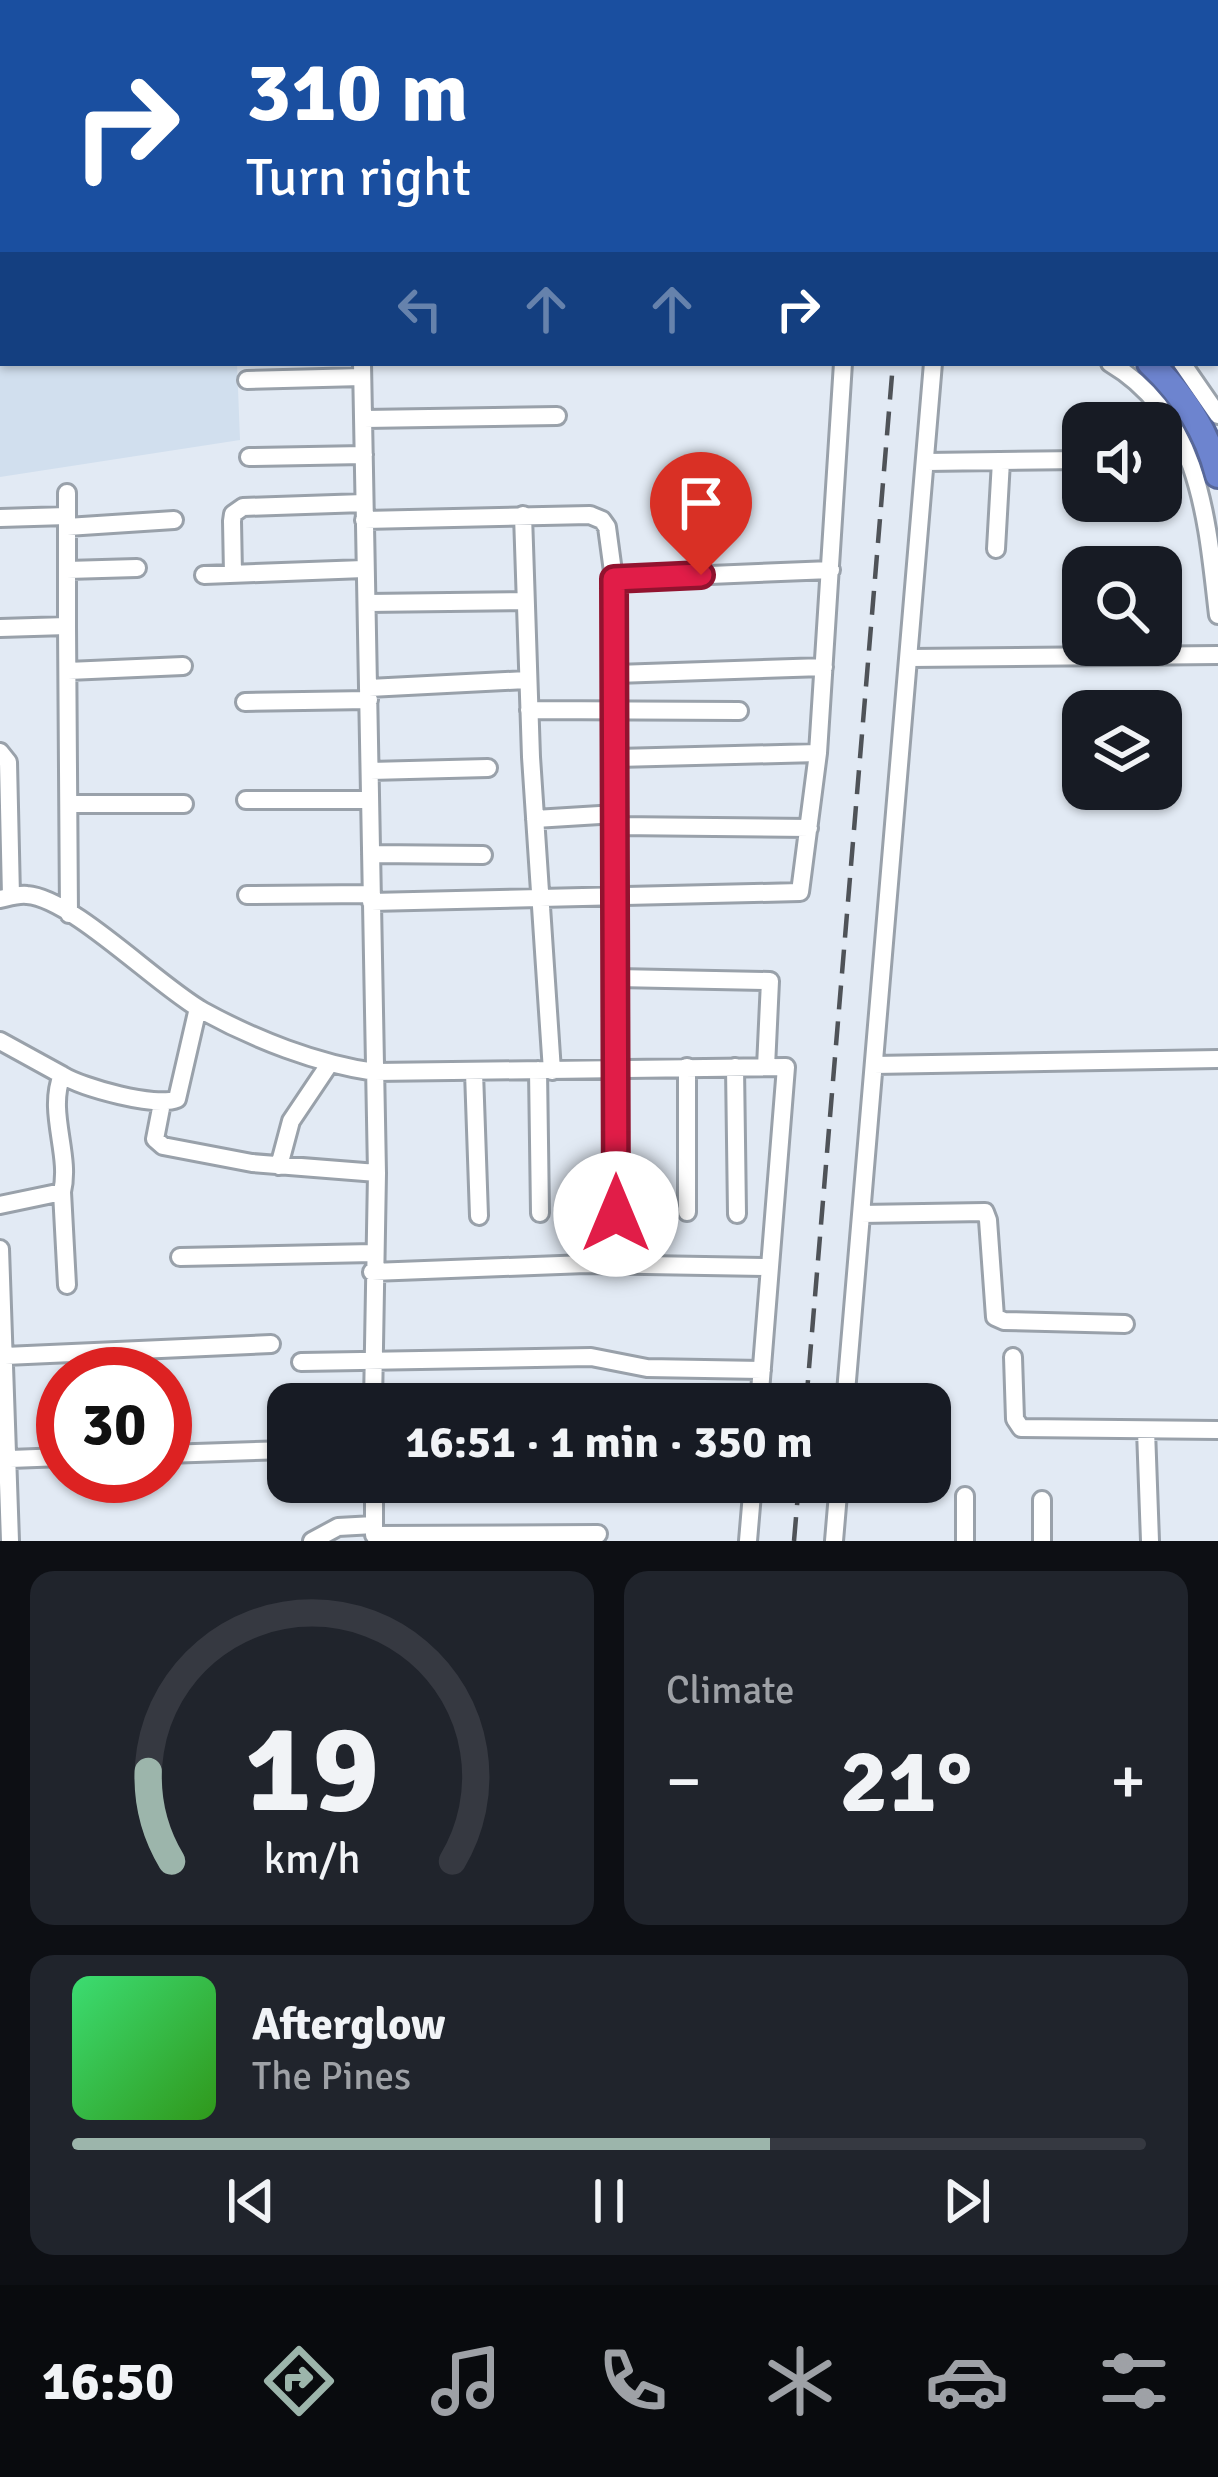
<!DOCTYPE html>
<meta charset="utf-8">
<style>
:root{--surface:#171b24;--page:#20242c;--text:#f1f3f6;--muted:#9ea1a6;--line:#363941;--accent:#9cb5ab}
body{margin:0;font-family:Signika,sans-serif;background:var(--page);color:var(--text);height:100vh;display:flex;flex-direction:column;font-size:45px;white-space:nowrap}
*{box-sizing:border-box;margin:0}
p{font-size:39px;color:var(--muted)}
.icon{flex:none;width:66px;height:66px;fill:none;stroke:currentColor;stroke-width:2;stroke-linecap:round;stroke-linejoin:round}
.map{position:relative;height:1541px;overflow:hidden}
.drawer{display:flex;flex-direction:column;gap:30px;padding:30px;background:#0d0f14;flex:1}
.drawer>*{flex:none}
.hud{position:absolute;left:0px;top:0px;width:1218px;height:366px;box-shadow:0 3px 9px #0004;background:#1a4fa0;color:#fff;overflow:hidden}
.fabs{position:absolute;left:1062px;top:402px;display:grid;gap:24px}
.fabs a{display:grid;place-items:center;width:120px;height:120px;border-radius:24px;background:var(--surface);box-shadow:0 3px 9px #0004;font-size:60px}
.speed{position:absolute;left:36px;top:1347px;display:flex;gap:24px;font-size:60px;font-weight:700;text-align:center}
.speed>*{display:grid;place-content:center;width:156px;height:156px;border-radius:50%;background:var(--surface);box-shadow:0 3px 9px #0004;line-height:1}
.speed .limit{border:18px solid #d22;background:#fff;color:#111}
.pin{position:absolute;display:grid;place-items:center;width:102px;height:102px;color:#fff;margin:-123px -51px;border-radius:50% 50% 50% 0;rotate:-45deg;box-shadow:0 0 12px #0007}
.pin .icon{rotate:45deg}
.me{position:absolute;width:132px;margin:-66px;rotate:0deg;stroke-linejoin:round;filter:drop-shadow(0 0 9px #0008)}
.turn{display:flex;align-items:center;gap:42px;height:252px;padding:0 48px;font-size:54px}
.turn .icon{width:156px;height:156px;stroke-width:2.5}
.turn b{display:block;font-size:84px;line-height:102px}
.lanes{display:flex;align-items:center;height:114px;padding:0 48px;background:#0003;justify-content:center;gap:60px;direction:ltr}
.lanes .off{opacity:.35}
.big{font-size:90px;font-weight:700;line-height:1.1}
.drawer .card{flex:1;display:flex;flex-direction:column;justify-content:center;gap:18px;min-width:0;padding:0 42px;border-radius:24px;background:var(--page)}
.drawer .dial{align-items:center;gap:0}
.dial svg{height:312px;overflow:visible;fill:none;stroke:var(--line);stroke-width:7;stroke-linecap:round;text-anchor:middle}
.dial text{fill:var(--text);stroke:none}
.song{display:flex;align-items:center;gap:36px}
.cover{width:144px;height:144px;border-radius:18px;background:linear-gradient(135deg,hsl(140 70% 55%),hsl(110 70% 35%))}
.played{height:12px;border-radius:6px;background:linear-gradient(90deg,var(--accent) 65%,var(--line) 65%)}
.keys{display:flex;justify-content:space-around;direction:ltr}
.heat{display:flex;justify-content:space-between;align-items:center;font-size:66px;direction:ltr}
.drawer .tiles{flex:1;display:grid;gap:30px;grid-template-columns:1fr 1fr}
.card:last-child{grid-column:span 2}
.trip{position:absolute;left:267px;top:1383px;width:684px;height:120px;border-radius:24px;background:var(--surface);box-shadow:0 3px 9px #0004;font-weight:700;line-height:120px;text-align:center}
.dock{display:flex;height:192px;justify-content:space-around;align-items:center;background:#090b0e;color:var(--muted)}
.dock .icon{width:84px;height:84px}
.dock .current{color:var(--accent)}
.dock b{font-size:54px;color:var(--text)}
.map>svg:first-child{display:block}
</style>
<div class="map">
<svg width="1218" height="1541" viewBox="0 0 1218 1541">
<rect width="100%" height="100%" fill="#e2eaf4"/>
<path fill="#d1dfee" d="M0 0H221L222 3H3V363H237L240 440 0 477Z"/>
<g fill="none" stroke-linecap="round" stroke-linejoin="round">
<defs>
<path id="minor" d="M354 0V3
M399 0 400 3
M440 0 442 3
M663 3V0
M867 3 868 0
M958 3V0
M1215 88H1218
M0 202 3 203
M362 363 377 1173 373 1404
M1110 363C1201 417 1207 521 1218 615
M1182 363 1218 415
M247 380 362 377
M364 419 557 416
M249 457 364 455
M926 462 1083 460
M523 515 531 757 552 1071
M0 518 67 516
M364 520 590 515 602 520 607 527 614 579 616 711 617 1213
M67 527 174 520
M996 549 1001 461
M67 570 137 568
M233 574 232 521 233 514 243 507 364 503
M204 575 364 569
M614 579 831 570
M367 603 525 601
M67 626 69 914
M0 628 67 626V493
M910 658 1218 655
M68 671 183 666
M616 674 824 667
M369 688 527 680
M245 702 369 700
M529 710 739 711
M0 752 8 762 11 896
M617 758 818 753
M370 771 488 768
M246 800H370
M69 804H184
M535 819 616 814
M616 826 809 828
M371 854 483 855
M247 895 371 894
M0 899C9 897 18 894 27 895 72 898 158 986 203 1011 254 1039 317 1064 375 1072L786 1067 759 1404
M371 902 800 892 818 753 843 363
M617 978 770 981 766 1067
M0 1041 62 1075
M874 1065 1218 1059
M687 1067V1212
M735 1067 737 1214
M538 1070 540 1213
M474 1072 479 1216
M162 1103 155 1139 163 1146 252 1163 377 1173
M279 1166 291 1121 330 1063
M62 1192 67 1285
M0 1205 62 1192C71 1154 47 1113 62 1075 83 1088 156 1108 177 1099L198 1008
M861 1214 985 1212 988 1220 995 1317 1004 1321 1125 1324
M0 1249 10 1541
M180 1257 373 1253
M372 1272 586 1264 770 1267
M5 1356 271 1344
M1013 1357 1015 1419 1021 1428 1218 1430
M301 1362 591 1357 647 1368 762 1370
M845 1404 933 363
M1146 1430 1150 1541
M165 1454 288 1450
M10 1459 63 1457
M374 1482V1535
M965 1496V1541
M374 1535 598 1534
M312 1541 338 1527 374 1525
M748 1541 753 1482
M834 1541 839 1482
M1042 1541V1500"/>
<path id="highway" d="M419 0 421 3
M1150 363C1183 394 1207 431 1218 475"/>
</defs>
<use href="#minor" stroke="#99a1aa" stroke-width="22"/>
<use href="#highway" stroke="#576799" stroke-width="30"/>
<use href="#minor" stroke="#fff" stroke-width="16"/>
<use href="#highway" stroke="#6d84cf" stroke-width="24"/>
<path stroke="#4f5358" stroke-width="4.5" stroke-dasharray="24 12" stroke-linecap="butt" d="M919 3V0
M806 1404 893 363
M794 1541 799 1482"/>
</g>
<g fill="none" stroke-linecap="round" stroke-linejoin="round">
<defs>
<path id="route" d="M616 1214 614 579 701 575"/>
</defs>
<use href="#route" stroke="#92132f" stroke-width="30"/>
<use href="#route" stroke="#e11d48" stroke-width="21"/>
</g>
</svg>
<div class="fabs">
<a><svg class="icon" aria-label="sound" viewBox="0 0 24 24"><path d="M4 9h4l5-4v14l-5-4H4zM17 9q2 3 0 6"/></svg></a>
<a><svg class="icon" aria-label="search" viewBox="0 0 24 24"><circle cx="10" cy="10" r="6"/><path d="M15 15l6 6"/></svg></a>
<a><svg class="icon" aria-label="layers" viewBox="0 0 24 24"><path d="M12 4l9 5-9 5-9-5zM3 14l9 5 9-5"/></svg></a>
</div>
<div class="speed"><div class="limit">30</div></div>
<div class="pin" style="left:701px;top:575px;background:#d93025"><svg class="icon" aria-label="arrive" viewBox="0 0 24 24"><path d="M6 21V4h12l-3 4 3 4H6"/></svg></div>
<svg class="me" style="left:616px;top:1214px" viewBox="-20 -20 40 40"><circle r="19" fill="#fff"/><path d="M0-13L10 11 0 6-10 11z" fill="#e11d48"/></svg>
<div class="trip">16:51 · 1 min · 350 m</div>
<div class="hud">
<div class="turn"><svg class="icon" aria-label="right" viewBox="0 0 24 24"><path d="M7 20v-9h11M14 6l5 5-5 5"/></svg><div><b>310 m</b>Turn right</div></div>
<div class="lanes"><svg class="icon off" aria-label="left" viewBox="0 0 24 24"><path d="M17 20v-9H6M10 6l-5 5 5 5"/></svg><svg class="icon off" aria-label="ahead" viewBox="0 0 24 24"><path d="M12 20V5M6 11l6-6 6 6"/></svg><svg class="icon off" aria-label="ahead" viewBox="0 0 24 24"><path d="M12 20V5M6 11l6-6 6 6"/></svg><svg class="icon" aria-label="right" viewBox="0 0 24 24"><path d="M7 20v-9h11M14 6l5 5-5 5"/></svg></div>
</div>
</div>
<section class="drawer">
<div class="tiles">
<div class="card dial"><svg viewBox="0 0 100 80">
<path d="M14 69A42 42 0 1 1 86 69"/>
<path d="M14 69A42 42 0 0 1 8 46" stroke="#9cb5ab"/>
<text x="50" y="56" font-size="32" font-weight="700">19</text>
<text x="50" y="72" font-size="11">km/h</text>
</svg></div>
<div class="card"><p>Climate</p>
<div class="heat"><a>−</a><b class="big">21°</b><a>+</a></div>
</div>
<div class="card">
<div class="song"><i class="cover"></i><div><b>Afterglow</b><p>The Pines</p></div></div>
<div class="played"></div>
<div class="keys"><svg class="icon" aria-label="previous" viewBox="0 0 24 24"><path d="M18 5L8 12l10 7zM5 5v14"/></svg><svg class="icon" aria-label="pause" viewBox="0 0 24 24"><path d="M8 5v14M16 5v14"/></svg><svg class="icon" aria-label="next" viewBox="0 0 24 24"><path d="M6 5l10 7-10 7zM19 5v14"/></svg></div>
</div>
</div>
</section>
<nav class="dock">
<b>16:50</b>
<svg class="icon current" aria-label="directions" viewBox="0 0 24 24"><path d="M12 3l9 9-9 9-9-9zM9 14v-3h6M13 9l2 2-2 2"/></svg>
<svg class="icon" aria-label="music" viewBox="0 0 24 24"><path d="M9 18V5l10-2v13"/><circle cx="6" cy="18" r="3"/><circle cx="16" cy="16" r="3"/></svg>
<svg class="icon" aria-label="phone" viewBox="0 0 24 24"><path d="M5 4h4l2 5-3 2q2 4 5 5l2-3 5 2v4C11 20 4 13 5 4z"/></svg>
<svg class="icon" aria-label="climate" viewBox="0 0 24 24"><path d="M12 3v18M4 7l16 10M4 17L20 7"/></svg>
<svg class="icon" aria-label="car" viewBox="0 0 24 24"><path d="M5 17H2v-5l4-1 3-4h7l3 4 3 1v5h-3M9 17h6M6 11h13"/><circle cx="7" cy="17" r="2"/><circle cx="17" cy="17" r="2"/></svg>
<svg class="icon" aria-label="filters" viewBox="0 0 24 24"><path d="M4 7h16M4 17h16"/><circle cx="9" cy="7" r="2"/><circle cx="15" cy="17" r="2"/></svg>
</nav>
